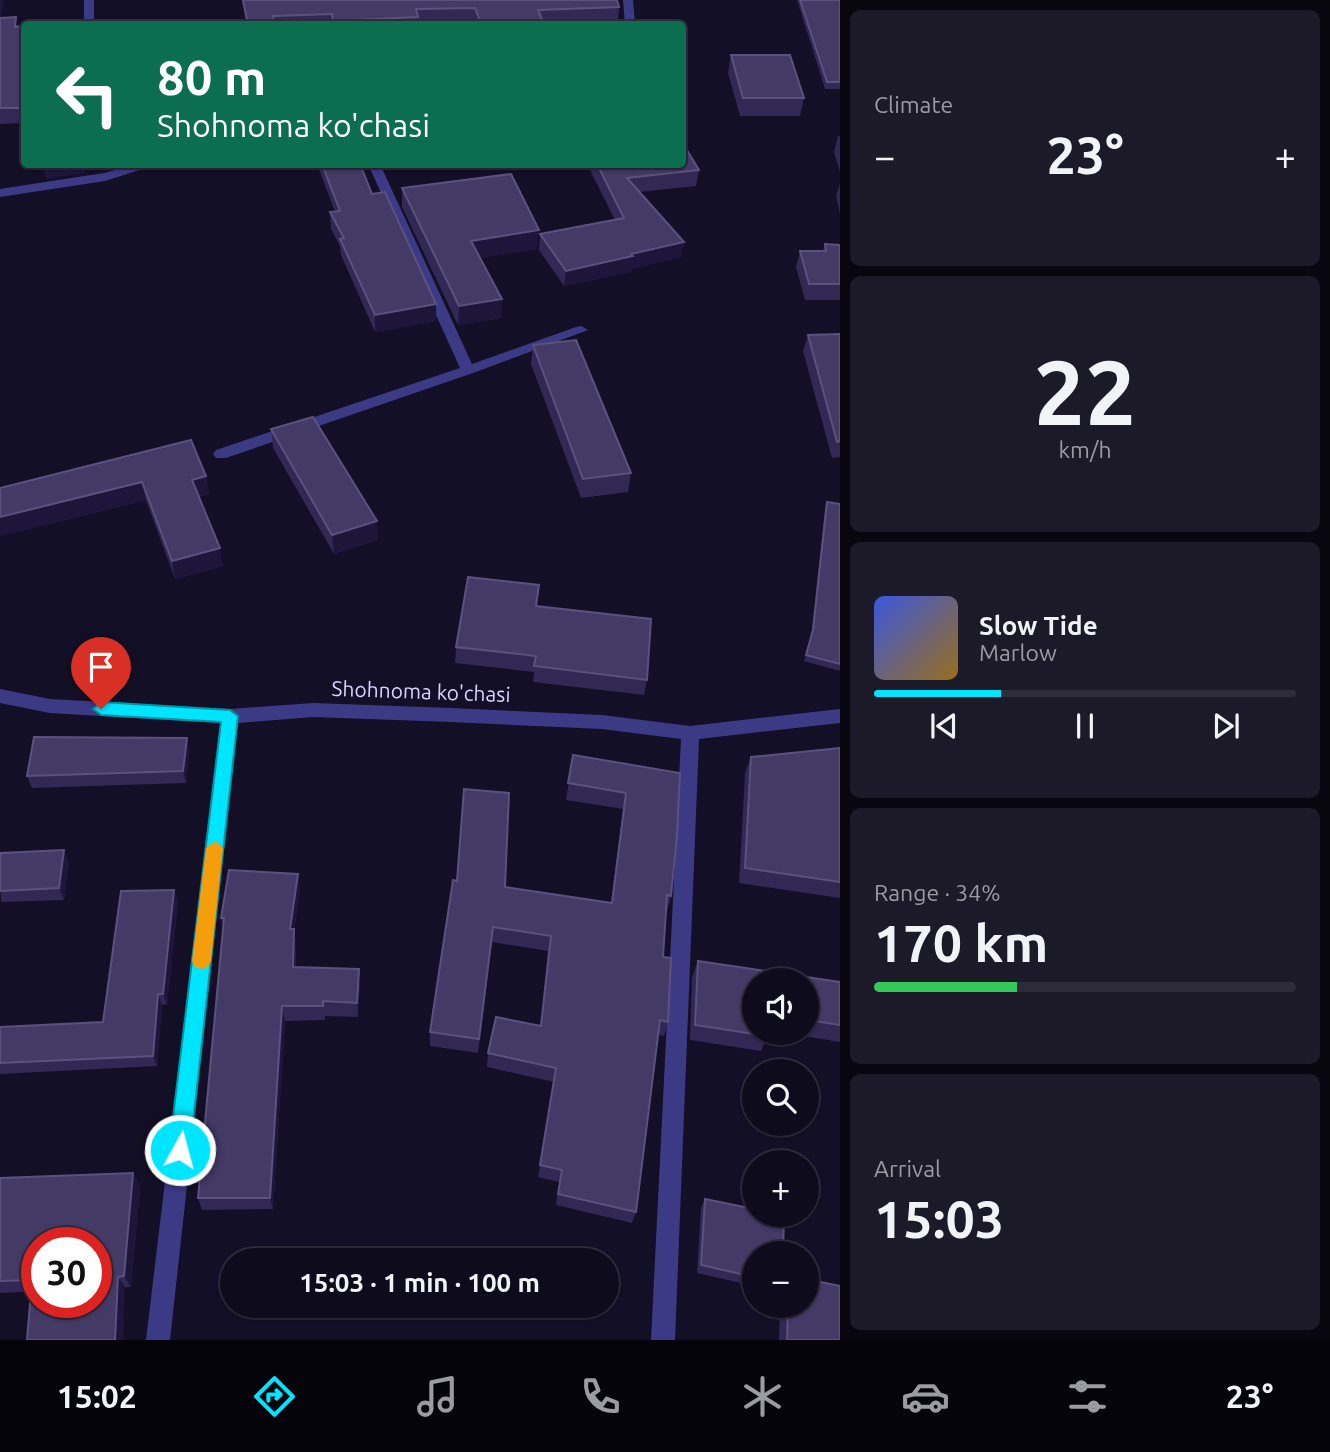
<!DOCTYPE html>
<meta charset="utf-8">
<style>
:root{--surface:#0e0b1c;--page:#1c1929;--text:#f1f3f6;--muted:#9b9ba3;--line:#2e2b3b;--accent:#00e5ff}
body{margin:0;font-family:Ubuntu,sans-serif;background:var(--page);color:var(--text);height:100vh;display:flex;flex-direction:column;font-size:26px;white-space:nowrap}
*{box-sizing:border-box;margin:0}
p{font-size:23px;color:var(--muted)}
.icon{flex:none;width:38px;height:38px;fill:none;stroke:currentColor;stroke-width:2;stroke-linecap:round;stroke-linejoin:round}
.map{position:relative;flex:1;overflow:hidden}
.sheet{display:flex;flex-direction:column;gap:10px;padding:10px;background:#08060f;width:490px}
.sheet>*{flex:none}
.guide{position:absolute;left:21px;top:21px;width:665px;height:147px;border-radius:7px;box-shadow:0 2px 5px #0004,0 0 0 2px var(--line);background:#0b6e4f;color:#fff;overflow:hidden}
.tools{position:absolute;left:742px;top:968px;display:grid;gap:14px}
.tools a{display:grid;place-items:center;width:77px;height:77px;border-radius:50%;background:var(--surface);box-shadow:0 2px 5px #0004,0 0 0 2px var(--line);font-size:35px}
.speed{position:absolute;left:21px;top:1227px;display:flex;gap:14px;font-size:35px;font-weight:700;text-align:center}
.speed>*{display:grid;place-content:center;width:91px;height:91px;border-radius:50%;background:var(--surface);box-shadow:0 2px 5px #0004,0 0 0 2px var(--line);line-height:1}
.speed .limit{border:10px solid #d22;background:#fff;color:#111}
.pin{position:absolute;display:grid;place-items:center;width:60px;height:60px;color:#fff;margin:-72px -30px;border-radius:50% 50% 50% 0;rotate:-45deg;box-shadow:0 0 7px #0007}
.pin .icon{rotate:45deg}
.me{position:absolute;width:77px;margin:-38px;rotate:7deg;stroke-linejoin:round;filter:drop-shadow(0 0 5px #0008)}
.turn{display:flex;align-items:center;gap:24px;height:147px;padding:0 21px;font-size:32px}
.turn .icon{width:91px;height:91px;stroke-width:2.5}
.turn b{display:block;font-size:49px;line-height:60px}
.big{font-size:52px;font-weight:600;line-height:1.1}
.sheet .card{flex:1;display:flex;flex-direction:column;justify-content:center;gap:10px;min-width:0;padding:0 24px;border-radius:10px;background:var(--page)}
.sheet .dial{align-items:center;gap:0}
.dial b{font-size:91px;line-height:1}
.song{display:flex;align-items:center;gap:21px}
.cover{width:84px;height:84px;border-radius:10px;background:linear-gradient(135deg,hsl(230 70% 55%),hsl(40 70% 35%))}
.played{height:7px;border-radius:4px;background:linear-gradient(90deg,var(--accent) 30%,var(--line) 30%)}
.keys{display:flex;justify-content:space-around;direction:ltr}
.heat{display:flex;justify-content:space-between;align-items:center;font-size:38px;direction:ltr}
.charge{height:10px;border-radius:5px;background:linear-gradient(90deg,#34c759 34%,var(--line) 0)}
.trip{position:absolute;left:220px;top:1248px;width:399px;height:70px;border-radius:35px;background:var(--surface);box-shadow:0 2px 5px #0004,0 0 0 2px var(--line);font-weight:600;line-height:70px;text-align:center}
.tabs{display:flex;height:112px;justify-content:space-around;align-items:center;background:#06040b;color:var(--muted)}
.tabs .icon{width:49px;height:49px}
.tabs .current{color:var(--accent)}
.tabs b{font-size:32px;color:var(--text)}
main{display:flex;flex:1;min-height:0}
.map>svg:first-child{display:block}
</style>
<main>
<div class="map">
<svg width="840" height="1340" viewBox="0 0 840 1340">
<rect width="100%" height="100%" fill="#130f26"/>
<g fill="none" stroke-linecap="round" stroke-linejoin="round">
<path fill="#3d3a85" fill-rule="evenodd" d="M84 0H94V24H84Z
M623 0H633L635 24H625Z
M137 164H158L105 181 0 197V189L104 173Z
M368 164H380L472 364 576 327 581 326 588 330 473 373 226 458H216L213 454 216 450 460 368Z
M0 689 50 699 230 709 313 703 451 708 602 715 690 726 840 709V723L699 739 675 1340H651L681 739 602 729 451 722 313 717 238 723 170 1340H146L220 723 50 713 0 703Z"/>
</g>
<path fill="#312854" d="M0 0 1 18 19 26H24V123L0 124Z
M242 0H617L619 7 618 22 544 24H475V22L418 24H246Z
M797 0H840V89H825Z
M731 55 804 98 800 116H740L728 73Z
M838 136H840V172L834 152Z
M317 164H360L372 194 436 304V321L375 332 341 255 340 246 331 229 330 212H335Z
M587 164H682L699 170 696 186 639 192 681 257 632 269 631 272 564 286 539 250 540 234 615 220Z
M840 183V214L836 196Z
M402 188 537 249 480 258 502 299 501 318 458 325 402 207Z
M825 244 840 245V300H805L796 267 800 251H823Z
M840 334V457L832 458 803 351 808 335Z
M533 345 631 473 628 492 581 498 531 364Z
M271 429 378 540 334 554 273 448Z
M206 476 209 494 198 497 223 566 175 579 146 500 0 536V488Z
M827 502 840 504V671L804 661 811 637 825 509Z
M537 606 647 680 644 695 533 682 534 672 455 663 456 647Z
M840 748V898L739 883 745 773 751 757Z
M189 751 186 783 32 788 27 776Z
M573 755 680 773 671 896 667 911H666L663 957 668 1022 664 1036 658 1035 636 1212 632 1223 556 1205 559 1182 538 1177 554 1082 487 1067 488 1053 540 1026 548 951 492 942 478 1053 430 1046V1032L505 887 611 903 623 809 566 800Z
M0 860 69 862 64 900 1 902Z
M300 889 294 931 296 944V967L360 983 358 1017 325 1016V1020L285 1021 273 1209 202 1210 198 1198 223 926 221 918Z
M174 890 178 902 167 1004 162 1005 157 1066 0 1074V1027L103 1022Z
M698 961 840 982V1042L780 1032H807V980H754L768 1036 761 1051 690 1040 692 977Z
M133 1173 140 1186 131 1287 0 1293V1178Z
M705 1199 754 1253V1286L697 1273 701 1208Z
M780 1306H807L840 1340H779Z"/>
<path fill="#1d163a" d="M0 0H4L0 24Z
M42 164H86L85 173 46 179Z
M539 230 537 249 471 260V241Z
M684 242 681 257 632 269 631 272 564 286 566 271Z
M502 299 501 318 458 325 459 306Z
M436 304V321L375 332V315Z
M206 476 209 494 195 498 192 480Z
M142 482 146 500 0 536V517Z
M377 521 378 540 334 554 332 535Z
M220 548 223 566 175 579 172 561Z
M187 738 189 751 186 783 183 771Z
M64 850 69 862 64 900 59 888Z
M298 874 300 889 294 931 296 944 295 981 293 967 290 929Z
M174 890 178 902 167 1004 163 994Z
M359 969 360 983 358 1017 357 1003Z
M158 994 162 1005 157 1066 153 1056Z
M282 1006 285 1021 273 1209 270 1198Z
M133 1173 140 1186 131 1287 124 1276Z
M118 1277 125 1287 123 1340H115Z"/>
<path fill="#433a66" stroke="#5a527e" stroke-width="2" fill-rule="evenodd" d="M243 0H617L619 7 538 10 544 24H481L475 8 416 9 418 17 333 21 332 14 273 16 274 24H248Z
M800 0H840V82H827Z
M16 17 15 27 24 26V108H0V18Z
M731 55H790L804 98H743Z
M682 142 699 170 627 178 684 242 631 254 633 256 566 271 540 234 624 218 597 164H682Z
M322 164H360L372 194 385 192 436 304 375 315 340 239 344 238 330 212 340 211Z
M511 174 539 230 471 241 502 299 459 306 402 188Z
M825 244 840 245V284H809L800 251H826Z
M840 334V441L837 442 808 335Z
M576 340 631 473 583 479 533 345Z
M313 417 377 521 332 535 271 429Z
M191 440 206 476 192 480 220 548 172 561 142 482 0 517V488Z
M827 502 840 504V664L806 655 813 630Z
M468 577 539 585 536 606 651 619 647 680 534 666 536 656 456 647Z
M34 737 187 738 183 771 27 776Z
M840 748V882L745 868 751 757Z
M573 755 680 773 677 835 671 896 667 895 663 957 671 958 668 1022 660 1020 636 1212 558 1194 562 1170 540 1165 556 1068 488 1053 496 1017 541 1026 551 936 493 927 479 1039 430 1032 453 880 457 881 464 789 509 793 505 887 612 903 626 793 568 783Z
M64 850 59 888 0 891V860L1 853Z
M229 870 298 874 290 929H294L293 967 359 969 357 1003 323 1001V1006H282L270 1198H198L224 918H221Z
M174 890 163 994H158L153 1056 0 1063V1027L103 1022 121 891Z
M698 961 840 982V1025L807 1020V980H754V1032H768V1036L695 1025Z
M133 1173 124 1276 118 1277 115 1340H27L32 1280 0 1281V1178ZM37 1242H96V1302H37Z
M705 1199 754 1209V1214L784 1216 783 1253H754V1277L701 1265Z
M807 1279 840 1286V1340H787L788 1306H807Z"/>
<path fill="#00e5ff" stroke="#0095a6" stroke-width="2" d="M101 702 230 710 238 716 190 1150 187 1157 180 1160 172 1157 169 1150 221 722 101 715 93 709Z"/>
<path fill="#f59e0b" d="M215 841 223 848 211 961 208 967 202 969 195 967 192 961 206 848Z"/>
<g text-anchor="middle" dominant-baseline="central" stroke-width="5" stroke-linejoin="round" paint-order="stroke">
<g font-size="21" fill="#d9d4ff" stroke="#130f26">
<text transform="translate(421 691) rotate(2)">Shohnoma ko'chasi</text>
</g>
</g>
</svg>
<div class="tools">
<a><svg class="icon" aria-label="sound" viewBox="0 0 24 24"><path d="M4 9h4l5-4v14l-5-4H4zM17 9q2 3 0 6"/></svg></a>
<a><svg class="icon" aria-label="search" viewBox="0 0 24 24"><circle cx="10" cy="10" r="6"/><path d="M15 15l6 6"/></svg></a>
<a>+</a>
<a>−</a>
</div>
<div class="speed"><div class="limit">30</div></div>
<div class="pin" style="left:101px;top:709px;background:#d93025"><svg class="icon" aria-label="arrive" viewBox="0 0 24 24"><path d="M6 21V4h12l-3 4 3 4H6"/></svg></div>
<svg class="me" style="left:180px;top:1150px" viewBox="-20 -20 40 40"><circle r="17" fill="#00e5ff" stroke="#fff" stroke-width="3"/><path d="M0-11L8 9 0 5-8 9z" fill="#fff"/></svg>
<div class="trip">15:03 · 1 min · 100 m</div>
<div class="guide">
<div class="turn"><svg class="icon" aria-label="left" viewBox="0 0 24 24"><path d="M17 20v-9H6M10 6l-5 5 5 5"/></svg><div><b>80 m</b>Shohnoma ko'chasi</div></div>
</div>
</div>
<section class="sheet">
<div class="card"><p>Climate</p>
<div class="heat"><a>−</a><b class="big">23°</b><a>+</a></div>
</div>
<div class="card dial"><b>22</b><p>km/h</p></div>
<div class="card">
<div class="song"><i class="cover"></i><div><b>Slow Tide</b><p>Marlow</p></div></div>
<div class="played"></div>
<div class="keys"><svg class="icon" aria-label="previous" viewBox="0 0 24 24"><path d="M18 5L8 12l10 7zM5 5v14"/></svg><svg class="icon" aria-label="pause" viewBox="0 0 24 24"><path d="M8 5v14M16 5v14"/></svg><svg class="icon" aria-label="next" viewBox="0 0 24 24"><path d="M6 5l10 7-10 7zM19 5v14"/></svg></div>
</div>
<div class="card"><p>Range · 34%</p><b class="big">170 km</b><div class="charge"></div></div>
<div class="card"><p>Arrival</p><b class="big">15:03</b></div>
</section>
</main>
<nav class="tabs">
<b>15:02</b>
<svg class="icon current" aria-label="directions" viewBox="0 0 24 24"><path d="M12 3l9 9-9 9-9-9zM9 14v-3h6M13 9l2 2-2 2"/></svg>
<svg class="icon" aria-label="music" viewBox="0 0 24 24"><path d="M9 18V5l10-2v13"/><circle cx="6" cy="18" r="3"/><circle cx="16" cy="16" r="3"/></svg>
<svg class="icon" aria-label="phone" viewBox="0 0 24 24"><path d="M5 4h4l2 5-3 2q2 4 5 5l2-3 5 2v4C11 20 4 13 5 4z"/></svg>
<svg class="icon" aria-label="climate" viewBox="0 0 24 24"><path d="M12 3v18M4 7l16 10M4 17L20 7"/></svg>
<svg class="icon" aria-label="car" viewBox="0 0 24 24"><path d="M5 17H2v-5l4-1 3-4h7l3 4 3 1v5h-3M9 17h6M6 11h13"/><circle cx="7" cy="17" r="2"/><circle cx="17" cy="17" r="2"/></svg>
<svg class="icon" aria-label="filters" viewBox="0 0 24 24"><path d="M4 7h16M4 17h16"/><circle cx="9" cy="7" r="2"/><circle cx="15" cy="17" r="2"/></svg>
<b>23°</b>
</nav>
